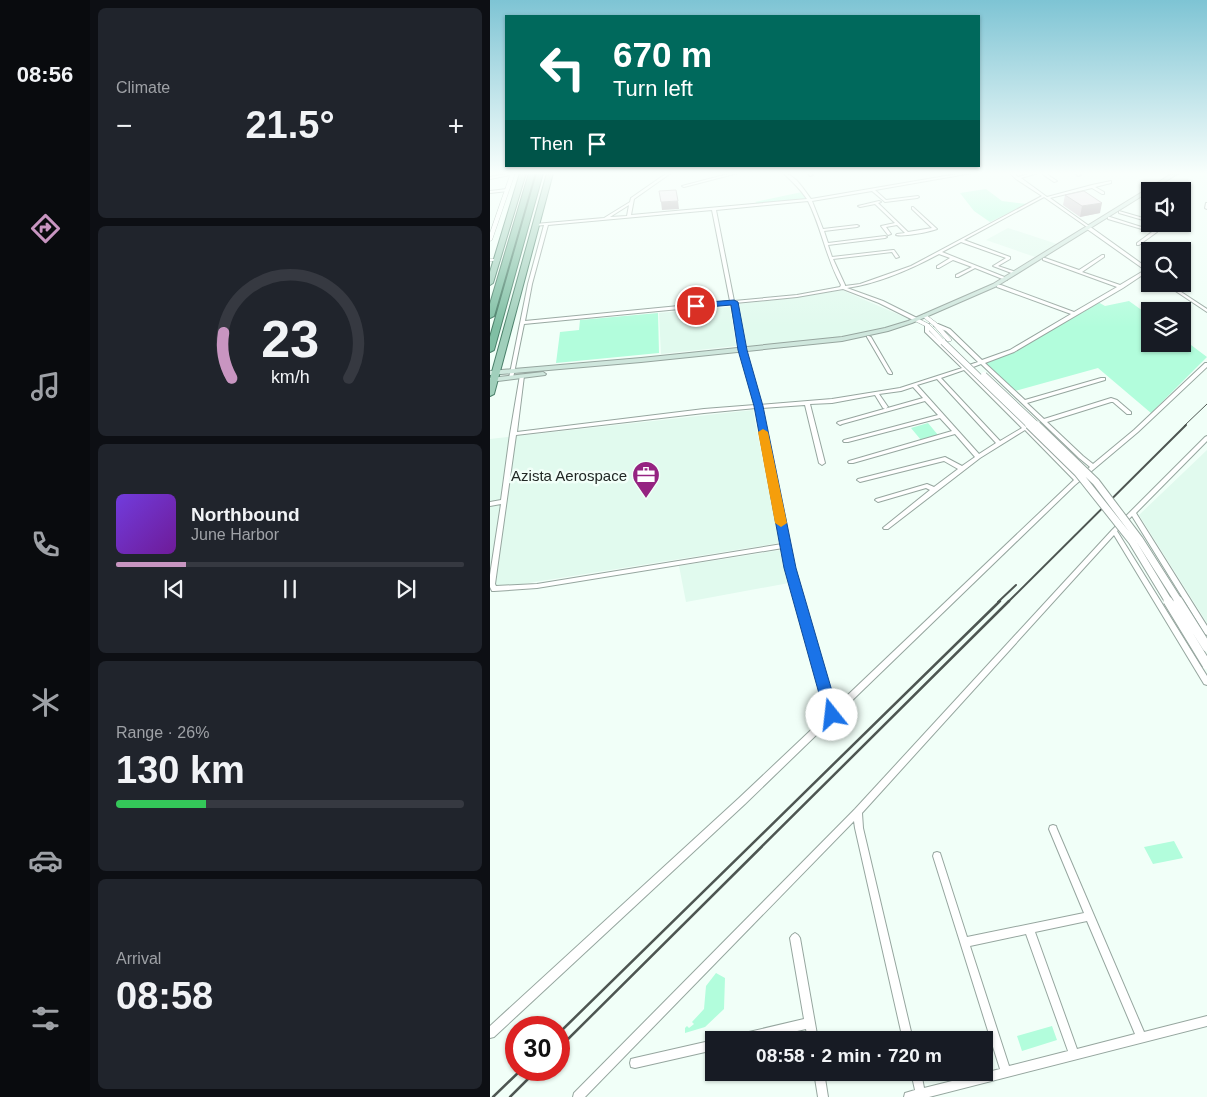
<!DOCTYPE html>
<meta charset="utf-8">
<style>
:root{--surface:#171b24;--page:#20242c;--text:#f1f3f6;--muted:#9ea1a6;--line:#363941;--accent:#c895c1}
body{margin:0;font-family:Arial,sans-serif;background:var(--page);color:var(--text);height:100vh;display:flex;flex-direction:column;font-size:19px;white-space:nowrap}
*{box-sizing:border-box;margin:0}
p{font-size:16px;color:var(--muted)}
.icon{flex:none;width:28px;height:28px;fill:none;stroke:currentColor;stroke-width:2;stroke-linecap:round;stroke-linejoin:round}
.map{position:relative;flex:1;overflow:hidden}
.sheet{display:flex;flex-direction:column;gap:8px;padding:8px;background:#0d0f14;width:400px}
.sheet>*{flex:none}
.top-card{position:absolute;left:15px;top:15px;width:475px;height:152px;border-radius:0px;box-shadow:0 1px 4px #0004;background:#00695c;color:#fff;overflow:hidden}
.fabs{position:absolute;left:651px;top:182px;display:grid;gap:10px}
.fabs a{display:grid;place-items:center;width:50px;height:50px;border-radius:0px;background:var(--surface);box-shadow:0 1px 4px #0004;font-size:25px}
.speed{position:absolute;left:15px;top:1016px;display:flex;gap:10px;font-size:25px;font-weight:700;text-align:center}
.speed>*{display:grid;place-content:center;width:65px;height:65px;border-radius:50%;background:var(--surface);box-shadow:0 1px 4px #0004;line-height:1}
.speed .limit{border:8px solid #d22;background:#fff;color:#111}
.pin{position:absolute;display:grid;place-items:center;width:42px;height:42px;color:#fff;margin:-21px;border:2px solid #fff;border-radius:50%;box-shadow:0 1px 5px #0007}
.me{position:absolute;width:55px;margin:-28px;rotate:344deg;stroke-linejoin:round;filter:drop-shadow(0 0 4px #0008)}
.turn{display:flex;align-items:center;gap:18px;height:105px;padding:0 25px;font-size:22px}
.turn .icon{width:65px;height:65px;stroke-width:2.5}
.turn b{display:block;font-size:35px;line-height:42px}
.then{display:flex;align-items:center;height:48px;padding:0 25px;background:#0003;gap:10px;font-size:19px}
.big{font-size:38px;font-weight:800;line-height:1.1}
.sheet .tile{flex:1;display:flex;flex-direction:column;justify-content:center;gap:8px;min-width:0;padding:0 18px;border-radius:8px;background:var(--page)}
.sheet .dial{align-items:center;gap:0}
.dial svg{height:130px;overflow:visible;fill:none;stroke:var(--line);stroke-width:7;stroke-linecap:round;text-anchor:middle}
.dial text{fill:var(--text);stroke:none}
.song{display:flex;align-items:center;gap:15px}
.cover{width:60px;height:60px;border-radius:8px;background:linear-gradient(135deg,hsl(260 70% 55%),hsl(280 70% 35%))}
.played{height:5px;border-radius:2px;background:linear-gradient(90deg,var(--accent) 20%,var(--line) 20%)}
.keys{display:flex;justify-content:space-around;direction:ltr}
.heat{display:flex;justify-content:space-between;align-items:center;font-size:28px;direction:ltr}
.charge{height:8px;border-radius:4px;background:linear-gradient(90deg,#34c759 26%,var(--line) 0)}
.trip{position:absolute;left:215px;top:1031px;width:288px;height:50px;border-radius:0px;background:var(--surface);box-shadow:0 1px 4px #0004;font-weight:800;line-height:50px;text-align:center}
main{display:flex;flex:1;min-height:0}
.menu{display:flex;flex-direction:column;width:90px;justify-content:space-around;align-items:center;background:#090b0e;color:var(--muted)}
.menu .icon{width:35px;height:35px}
.menu .on{color:var(--accent)}
.menu b{font-size:22px;color:var(--text)}
.map>svg:first-child{display:block}
</style>
<main>
<nav class="menu">
<b>08:56</b>
<svg class="icon on" aria-label="directions" viewBox="0 0 24 24"><path d="M12 3l9 9-9 9-9-9zM9 14v-3h6M13 9l2 2-2 2"/></svg>
<svg class="icon" aria-label="music" viewBox="0 0 24 24"><path d="M9 18V5l10-2v13"/><circle cx="6" cy="18" r="3"/><circle cx="16" cy="16" r="3"/></svg>
<svg class="icon" aria-label="phone" viewBox="0 0 24 24"><path d="M5 4h4l2 5-3 2q2 4 5 5l2-3 5 2v4C11 20 4 13 5 4z"/></svg>
<svg class="icon" aria-label="climate" viewBox="0 0 24 24"><path d="M12 3v18M4 7l16 10M4 17L20 7"/></svg>
<svg class="icon" aria-label="car" viewBox="0 0 24 24"><path d="M5 17H2v-5l4-1 3-4h7l3 4 3 1v5h-3M9 17h6M6 11h13"/><circle cx="7" cy="17" r="2"/><circle cx="17" cy="17" r="2"/></svg>
<svg class="icon" aria-label="filters" viewBox="0 0 24 24"><path d="M4 7h16M4 17h16"/><circle cx="9" cy="7" r="2"/><circle cx="15" cy="17" r="2"/></svg>
</nav>
<section class="sheet">
<div class="tile"><p>Climate</p>
<div class="heat"><a>−</a><b class="big">21.5°</b><a>+</a></div>
</div>
<div class="tile dial"><svg viewBox="0 0 100 80">
<path d="M14 69A42 42 0 1 1 86 69"/>
<path d="M14 69A42 42 0 0 1 9 41" stroke="#c895c1"/>
<text x="50" y="56" font-size="32" font-weight="700">23</text>
<text x="50" y="72" font-size="11">km/h</text>
</svg></div>
<div class="tile">
<div class="song"><i class="cover"></i><div><b>Northbound</b><p>June Harbor</p></div></div>
<div class="played"></div>
<div class="keys"><svg class="icon" aria-label="previous" viewBox="0 0 24 24"><path d="M18 5L8 12l10 7zM5 5v14"/></svg><svg class="icon" aria-label="pause" viewBox="0 0 24 24"><path d="M8 5v14M16 5v14"/></svg><svg class="icon" aria-label="next" viewBox="0 0 24 24"><path d="M6 5l10 7-10 7zM19 5v14"/></svg></div>
</div>
<div class="tile"><p>Range · 26%</p><b class="big">130 km</b><div class="charge"></div></div>
<div class="tile"><p>Arrival</p><b class="big">08:58</b></div>
</section>
<div class="map">
<svg width="717" height="1097" viewBox="0 0 717 1097">
<rect width="100%" height="100%" fill="#f1fff8"/>
<path fill="#e1faee" d="M518 228 567 244 545 257 496 240Z
M352 290 421 320 373 334 257 347 248 304 304 298Z
M240 307 246 346 171 354 169 313Z
M263 410 289 543 0 589V439Z
M717 450V623L649 515Z
M291 550 299 583 196 602 189 566Z"/>
<path fill="#b2fddc" d="M496 189 512 201 537 204 500 222 484 211 470 193Z
M312 192 319 199 268 204 265 202Z
M639 301 660 316V344H692L693 339 717 357 661 413 608 368 525 391 495 362 523 352 608 302 615 306Z
M168 313 169 353 66 363 70 332 89 330 90 320Z
M438 423 448 435 431 440 421 428Z
M684 841 693 858 663 864 654 847Z
M226 973 235 978 234 1009 215 1027 195 1033V1028L197 1026 199 1028 204 1024 202 1022 214 1009 216 986Z
M562 1026 567 1040 532 1051 527 1036Z"/>
<g fill="none" stroke-linecap="round" stroke-linejoin="round">
<defs>
<path id="minor" d="M21 173 25 174 0 179V177Z
M177 173H181L144 199 141 215 317 199C310 189 302 181 293 173 305 174 314 190 321 199L473 173H482L385 190 396 200 428 196 429 197 427 198 395 202 382 191 322 201 333 229 367 225 369 226 367 227 334 231 338 243 395 236 397 237 395 238 338 245 342 257 403 250H404L409 257 406 258 402 252 343 259 355 285V286L370 284 421 266 552 196 526 179 520 173H524L528 177 542 173H548L531 178 557 197 602 185 621 181V183L605 187 614 192V194H612L602 188 560 198 659 269 660 273 657 272 633 288 524 352 495 363 535 400 611 378H615V380L537 403 554 419 621 398 627 400 641 412V414H637L623 402H621L557 422 593 456 603 464 644 430 715 363H717V367L648 432 585 485 255 804 4 1037 0 1038V1026L249 798 338 714 297 568 293 548 47 588 4 591H2L0 587V575L11 504 0 506V502L11 500 20 434 30 375H34V376L27 432 214 409 265 405 250 350 241 304 34 324 23 378 21 379 19 378 38 284 54 225 45 226V224L114 218 140 202 141 198ZM554 197 597 227V229L655 270 630 285 592 272 614 257V255H612L589 270 555 258H553V260L627 287 584 312 511 285H507V287L581 314 520 350 492 360 460 329 448 324H444V326L456 331 488 362 476 366 439 331V324H435V332L472 368 410 388 342 399 270 405 254 350 245 303 307 297 353 289 389 303 425 321H429V319L393 301 357 288C390 283 421 269 449 254L460 258 447 266V268H449L463 260 482 267 466 275V277H468L485 268 515 280H517V278L452 252 471 242 516 258 503 266 524 274H526V272L508 266 520 259V257L474 240ZM318 201C332 229 336 258 351 285L350 287 307 295 244 301 226 210ZM139 205 137 216 120 217ZM222 210 240 301 35 321 42 284 58 225ZM491 364 589 458 600 467 588 477 478 369ZM474 370 532 428 510 441 451 378ZM447 379 506 443 489 454 427 385ZM423 387 433 398 348 422 347 423 350 425 352 424 435 401 448 415 354 440 353 441 354 442H358L450 418 462 431 359 461 358 462 359 463H363L465 434 485 457 472 466 455 457 368 479 367 480 370 482 454 461 468 469 444 487 437 484 386 499 385 500 388 502 436 488 440 490 394 527 393 528 394 529H398L490 458 535 430 584 480 344 708 303 568 271 408 315 405 329 463 332 465 335 463 320 404 342 403 385 395 393 408 395 409 398 407 389 394 411 391ZM266 408 292 544 47 584 6 586 5 584 26 435 214 413Z
M242 173H248L194 187 192 186Z
M317 173H321L323 175 320 176Z
M551 173H555L567 181 564 182Z
M585 173H589L591 175 588 176Z
M17 189H18V191L0 193V191Z
M389 201 391 202 388 203 418 232 442 228 422 209V207H423L447 229C439 232 414 237 406 235L407 234 415 233 407 225 396 227 401 234 398 235 391 226 405 223 385 204 370 207 368 206Z
M716 203H717V209L715 208Z
M629 211 660 220V222L629 213Z
M618 217H620L667 232 649 245H647V243L662 232 618 219Z
M668 224H674L681 226 679 227Z
M675 284H679L717 309V312Z
M377 336H379L381 337 402 373V374H400L398 373 377 337Z
M717 436V441L646 513 717 626V635L715 634 642 516 627 531 717 676V685L714 684 624 535 372 813 373 828 423 1040H413L365 828 364 821 95 1097H83L84 1093 365 809 622 530 715 437Z
M563 825 566 826 567 829 654 1032 717 1016V1026L439 1097H414L415 1093 425 1090 421 1072H431L434 1088 510 1069 443 856 444 853 447 852 450 853 451 856 477 937 594 913 559 829 560 826ZM597 921 645 1034 587 1049 545 932ZM536 934 578 1051 519 1066 480 946Z
M305 933 308 935 310 938 328 1040H318L316 1029 268 1040H241L242 1036 246 1035 314 1019 300 938 302 935Z
M224 1040V1050L145 1068 141 1067 140 1063 141 1059 145 1058Z
M324 1072H334L338 1097H328Z"/>
<path id="tertiary" d="M21 173H25L2 240 0 241V233Z
M0 259H8L10 260 8 261H0Z
M435 314 448 324 461 339V341H457L444 326 433 317V315Z
M427 318 439 324 455 341V343H451L435 326 425 321V319Z"/>
<path id="secondary" d="M683 173H689L507 286 422 323 398 331 352 341 151 362 0 375V371L151 358 352 337 395 328 418 321 503 284Z
M53 372 56 374 55 375 0 382V378Z"/>
<path id="primary" d="M30 173H36L3 283 0 285V272Z
M57 173H63L4 394 0 396V379Z"/>
<path id="trunk" d="M39 173H45L4 316 0 318V304Z
M47 173H53L4 350 0 352V337Z"/>
</defs>
<use href="#minor" stroke="#96a69f" stroke-width="2"/>
<use href="#tertiary" stroke="#96a69f" stroke-width="1"/>
<use href="#secondary" stroke="#96a69f" stroke-width="2"/>
<use href="#primary" stroke="#4a7f69" stroke-width="2"/>
<use href="#trunk" stroke="#4a7f69" stroke-width="2"/>
<use href="#minor" fill="#fff" fill-rule="evenodd"/>
<use href="#tertiary" fill="#fff" fill-rule="evenodd"/>
<use href="#secondary" fill="#cfe7dd" fill-rule="evenodd"/>
<use href="#primary" fill="#a0cfbb" fill-rule="evenodd"/>
<use href="#trunk" fill="#80bfa4" fill-rule="evenodd"/>
<path stroke="#4e5652" stroke-width="1" d="M694 426 717 404"/>
<path stroke="#4e5652" stroke-width="2" d="M508 602 526 585
M518 602 696 425"/>
<path stroke="#4e5652" stroke-width="2.5" d="M69 1033 510 601
M69 1048 519 601
M3 1097 31 1070
M20 1097 47 1070"/>
<defs>
<path id="tertiary-bridge-far2" d="M453 342 540 426
M494 375 548 426"/>
<path id="tertiary-bridge-far1" d="M539 425 588 473 642 541 679 602
M547 425 606 482 649 539 689 602"/>
<path id="tertiary-bridge" d="M678 601 717 665
M688 601 717 647"/>
</defs>
<use href="#tertiary-bridge-far2" stroke="#96a69f" stroke-width="7" stroke-linecap="butt"/>
<use href="#tertiary-bridge-far1" stroke="#96a69f" stroke-width="9" stroke-linecap="butt"/>
<use href="#tertiary-bridge" stroke="#96a69f" stroke-width="11" stroke-linecap="butt"/>
<use href="#tertiary-bridge-far2" stroke="#fff" stroke-width="5.5"/>
<use href="#tertiary-bridge-far1" stroke="#fff" stroke-width="7"/>
<use href="#tertiary-bridge" stroke="#fff" stroke-width="9"/>
</g>
<path fill="#ccbfc8" d="M575 195 610 213 590 217 573 205Z"/>
<path fill="#a69ba2" d="M188 201 189 209 172 210 171 202Z
M612 203 610 213 590 217 592 206Z"/>
<path fill="#eddee8" stroke="#a69ba2" d="M186 190 188 201 171 202 169 191Z
M594 191 612 203 592 206 575 195Z"/>
<linearGradient id="sky" x2="0" y2="1"><stop stop-color="#7ec4d4"/><stop offset="0.53" stop-color="#f9fffc"/><stop offset="1" stop-color="#f9fffc" stop-opacity="0"/></linearGradient>
<rect width="717" height="327" fill="url(#sky)"/>
<path fill="#1a73e8" stroke="#114b97" d="M244 300 248 302 257 350 273 406 306 568 349 715 347 719 342 721 337 719 335 715 294 568 264 406 248 350 241 305 206 308 202 306 206 303Z"/>
<path fill="#f59e0b" d="M273 429 278 432 297 523 291 527 285 523 268 432Z"/>
<defs>
<symbol id="office-pin" viewBox="-11 -11 22 30"><path d="M0 17L-7.5 6A9.5 9.5 0 1 1 7.5 6Z" fill="#952381" stroke="#f1fff8"/><path d="M-6-3h4V-5.5h4V-3h4V5H-6ZM-1-4.5V-3h2v-1.5ZM-6 0V1H6V0Z" fill="#fff"/></symbol>
</defs>
<g fill-rule="evenodd">
<use href="#office-pin" x="140" y="459" width="32" height="43"/>
</g>
<g text-anchor="middle" dominant-baseline="central" stroke-width="5" stroke-linejoin="round" paint-order="stroke">
<g font-size="15" fill="#212724" stroke="#f1fff8" text-anchor="end">
<text x="137" y="475">Azista Aerospace</text>
</g>
</g>
</svg>
<div class="fabs">
<a><svg class="icon" aria-label="sound" viewBox="0 0 24 24"><path d="M4 9h4l5-4v14l-5-4H4zM17 9q2 3 0 6"/></svg></a>
<a><svg class="icon" aria-label="search" viewBox="0 0 24 24"><circle cx="10" cy="10" r="6"/><path d="M15 15l6 6"/></svg></a>
<a><svg class="icon" aria-label="layers" viewBox="0 0 24 24"><path d="M12 4l9 5-9 5-9-5zM3 14l9 5 9-5"/></svg></a>
</div>
<div class="speed"><div class="limit">30</div></div>
<div class="pin" style="left:206px;top:306px;background:#d93025"><svg class="icon" aria-label="arrive" viewBox="0 0 24 24"><path d="M6 21V4h12l-3 4 3 4H6"/></svg></div>
<svg class="me" style="left:342px;top:715px" viewBox="-20 -20 40 40"><circle r="19" fill="#fff"/><path d="M0-13L10 11 0 6-10 11z" fill="#1a73e8"/></svg>
<div class="trip">08:58 · 2 min · 720 m</div>
<div class="top-card">
<div class="turn"><svg class="icon" aria-label="left" viewBox="0 0 24 24"><path d="M17 20v-9H6M10 6l-5 5 5 5"/></svg><div><b>670 m</b>Turn left</div></div>
<div class="then">Then<svg class="icon" aria-label="arrive" viewBox="0 0 24 24"><path d="M6 21V4h12l-3 4 3 4H6"/></svg></div>
</div>
</div>
</main>
